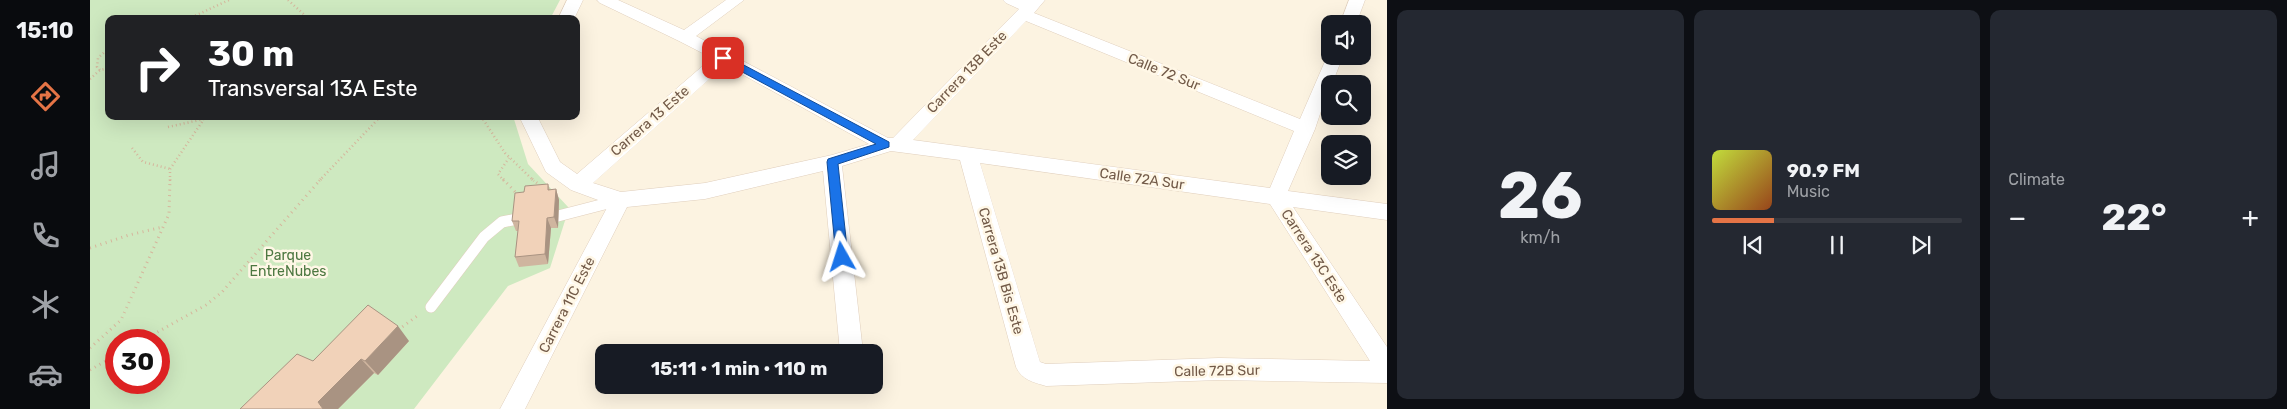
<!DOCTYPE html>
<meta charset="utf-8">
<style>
:root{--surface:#171b24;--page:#242831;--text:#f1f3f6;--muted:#9ea1a6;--line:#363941;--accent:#e57446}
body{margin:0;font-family:Rubik,sans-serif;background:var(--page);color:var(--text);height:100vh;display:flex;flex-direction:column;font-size:19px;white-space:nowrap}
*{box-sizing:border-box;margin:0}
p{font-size:16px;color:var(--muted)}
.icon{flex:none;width:28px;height:28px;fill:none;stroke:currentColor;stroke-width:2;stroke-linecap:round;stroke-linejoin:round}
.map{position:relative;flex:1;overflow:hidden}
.panel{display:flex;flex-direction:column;gap:10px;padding:10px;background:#0d0f14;width:900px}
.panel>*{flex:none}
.top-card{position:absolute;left:15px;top:15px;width:475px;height:105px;border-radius:10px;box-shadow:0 5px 20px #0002;background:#202124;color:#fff;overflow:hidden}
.fabs{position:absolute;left:1231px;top:15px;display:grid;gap:10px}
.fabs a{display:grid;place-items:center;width:50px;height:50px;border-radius:10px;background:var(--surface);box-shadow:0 5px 20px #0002;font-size:25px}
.speed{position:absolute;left:15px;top:329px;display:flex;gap:10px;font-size:25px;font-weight:700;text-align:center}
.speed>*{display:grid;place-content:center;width:65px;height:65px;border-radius:50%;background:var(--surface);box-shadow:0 5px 20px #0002;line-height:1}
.speed .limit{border:8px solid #d22;background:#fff;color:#111}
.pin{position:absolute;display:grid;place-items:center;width:42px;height:42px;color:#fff;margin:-21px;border-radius:10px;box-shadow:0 2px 8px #0006}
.me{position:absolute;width:55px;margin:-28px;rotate:354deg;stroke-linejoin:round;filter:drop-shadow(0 0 4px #0008)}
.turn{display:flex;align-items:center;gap:18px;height:105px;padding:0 20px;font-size:22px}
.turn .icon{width:65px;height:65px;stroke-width:2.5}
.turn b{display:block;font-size:35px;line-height:42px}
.big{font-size:38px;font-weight:700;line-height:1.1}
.panel .widget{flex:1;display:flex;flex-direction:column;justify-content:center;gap:8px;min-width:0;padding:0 18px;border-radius:10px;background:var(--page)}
.panel .dial{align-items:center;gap:0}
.dial b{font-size:65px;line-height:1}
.song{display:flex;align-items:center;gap:15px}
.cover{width:60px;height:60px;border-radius:8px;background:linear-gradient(135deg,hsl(70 70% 55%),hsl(20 70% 35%))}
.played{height:5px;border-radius:2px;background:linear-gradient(90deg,var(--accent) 25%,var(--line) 25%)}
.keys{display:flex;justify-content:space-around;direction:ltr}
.heat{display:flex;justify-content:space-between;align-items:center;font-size:28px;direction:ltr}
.panel .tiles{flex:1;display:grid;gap:10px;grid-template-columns:repeat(3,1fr)}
.trip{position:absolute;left:505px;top:344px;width:288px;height:50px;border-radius:10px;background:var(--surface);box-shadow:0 5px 20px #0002;font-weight:700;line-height:50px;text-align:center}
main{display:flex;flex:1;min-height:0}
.tab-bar{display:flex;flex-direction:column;width:90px;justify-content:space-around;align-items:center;background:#090b0e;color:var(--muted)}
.tab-bar .icon{width:35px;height:35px}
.tab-bar .active{color:var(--accent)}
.tab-bar b{font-size:22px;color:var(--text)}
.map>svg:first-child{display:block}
</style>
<main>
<nav class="tab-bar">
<b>15:10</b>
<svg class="icon active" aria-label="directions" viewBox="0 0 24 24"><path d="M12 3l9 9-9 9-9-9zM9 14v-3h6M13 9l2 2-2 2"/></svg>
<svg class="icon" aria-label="music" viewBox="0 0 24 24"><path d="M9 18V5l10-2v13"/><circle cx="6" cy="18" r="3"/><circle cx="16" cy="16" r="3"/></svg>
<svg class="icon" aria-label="phone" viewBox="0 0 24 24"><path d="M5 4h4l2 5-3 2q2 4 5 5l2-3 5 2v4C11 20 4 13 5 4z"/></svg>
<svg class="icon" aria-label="climate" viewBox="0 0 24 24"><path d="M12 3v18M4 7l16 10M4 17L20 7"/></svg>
<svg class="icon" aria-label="car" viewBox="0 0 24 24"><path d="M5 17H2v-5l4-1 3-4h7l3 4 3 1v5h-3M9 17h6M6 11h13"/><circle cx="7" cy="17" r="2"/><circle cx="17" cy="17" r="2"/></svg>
</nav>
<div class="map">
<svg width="1297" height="409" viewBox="0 0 1297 409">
<rect width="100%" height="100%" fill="#fcf3e1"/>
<path fill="#cee9c0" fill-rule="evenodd" d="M0 0H470L460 19H19V116H423L438 164 479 208 460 268 418 286 324 409H0ZM26 340H69V382H26Z"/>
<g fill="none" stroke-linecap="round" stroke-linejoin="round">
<defs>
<path id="lane" d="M468 216 530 200
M341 307 394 237 412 222 427 219"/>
<path id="street" d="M477 0H493L484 19H468Z
M507 0H528L594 30 636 0H654L606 36 798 138H803L929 9 916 3 913 0H955L944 13 1210 119 1239 52 1240 56H1253L1242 84H1240L1225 129 1198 191 1297 204V220L1203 207 1297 347V383L1129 380 956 386C943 382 932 380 926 367L870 160 801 151 752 166 773 352H750L733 171 615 199 537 207 435 409H410L519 204 481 190 456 172 429 116H447L470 162 487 174 622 58 589 41 510 3ZM936 21 1204 131 1180 188 823 140ZM635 65 779 144 742 155 615 183 531 192 503 183ZM890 163 1180 204 1280 361 1129 358 956 364 950 362Z
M1259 0H1275L1266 24H1250Z"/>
</defs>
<use href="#lane" stroke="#e0cfbd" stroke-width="12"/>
<use href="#street" stroke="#e0cfbd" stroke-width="1"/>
<path stroke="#d5b69c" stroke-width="2.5" stroke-dasharray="1 3" stroke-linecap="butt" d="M198 0 219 19
M98 19 139 0
M10 70 7 67 8 58 19 48
M0 79 10 70 19 68
M391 116 415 153 444 181
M78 127 114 119
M42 148 53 162 80 169
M80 181V169L116 116
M229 181 291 116
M414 181 408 174 419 158"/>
<path stroke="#d5b69c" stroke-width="3" stroke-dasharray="1 4.5" stroke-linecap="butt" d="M413 179 428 195
M442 179 447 183
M0 248 39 235 73 227
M308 330 327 316
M53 340 116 305 132 292 231 179
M0 348 31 320 79 214 80 179
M0 370 26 355"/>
<use href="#lane" stroke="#fff" stroke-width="11"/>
<use href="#street" fill="#fff" fill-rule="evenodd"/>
</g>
<path fill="#cfb59f" d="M458 184 460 190 466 189 469 200 468 228H461L458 264 429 267 425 257 428 231H426L422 221Z
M319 341 288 375 284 373 248 409H150L223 361Z"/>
<path fill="#a99382" d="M466 189 469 200 468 228 464 217Z
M457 218 461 228 458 264 455 254Z
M308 326 319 341 288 375 275 361Z
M271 359 284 373 248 409H233L228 402Z"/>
<path fill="#f1d2b9" stroke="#a99382" d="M458 184V190L466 189 464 217 457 218 455 254 425 257 429 221H422L425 193 434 192 435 186Z
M278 305 308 326 275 361 271 359 228 402 233 409H150L207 354 223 361Z"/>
<path fill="#1a73e8" stroke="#114b97" d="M633 54 799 142V147L748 164 758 257 756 261H748L746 257 737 162 738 159 786 144 630 60 628 58Z"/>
<g text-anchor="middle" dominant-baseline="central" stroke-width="5" stroke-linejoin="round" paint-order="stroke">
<g font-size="14" fill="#725a48" stroke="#fff7e6">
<text transform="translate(877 72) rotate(-46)">Carrera 13B Este</text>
<text transform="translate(1074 72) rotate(22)">Calle 72 Sur</text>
<text transform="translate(560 121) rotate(-41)">Carrera 13 Este</text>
<text transform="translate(1052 179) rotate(8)">Calle 72A Sur</text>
<text transform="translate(1224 256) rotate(57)">Carrera 13C Este</text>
<text transform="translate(911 271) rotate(74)">Carrera 13B Bis Este</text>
<text transform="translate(477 305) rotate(-63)">Carrera 11C Este</text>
<text transform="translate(1127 371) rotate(-1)">Calle 72B Sur</text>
</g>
<g font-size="14" fill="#4d7841" stroke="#fff7e6">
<text x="198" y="255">Parque<tspan x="198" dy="16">EntreNubes</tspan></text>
</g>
</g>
</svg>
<div class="fabs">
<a><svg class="icon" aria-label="sound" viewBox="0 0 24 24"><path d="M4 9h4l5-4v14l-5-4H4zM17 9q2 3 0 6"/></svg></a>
<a><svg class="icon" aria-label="search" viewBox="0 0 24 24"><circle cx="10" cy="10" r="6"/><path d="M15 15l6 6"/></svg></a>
<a><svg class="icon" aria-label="layers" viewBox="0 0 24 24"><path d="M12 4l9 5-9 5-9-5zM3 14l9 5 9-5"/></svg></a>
</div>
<div class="speed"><div class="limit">30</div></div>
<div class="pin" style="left:633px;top:58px;background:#d93025"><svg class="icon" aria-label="arrive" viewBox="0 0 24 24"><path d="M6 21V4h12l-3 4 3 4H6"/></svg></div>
<svg class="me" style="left:752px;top:257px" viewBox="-20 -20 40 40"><path d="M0-17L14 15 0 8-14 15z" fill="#1a73e8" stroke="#fff" stroke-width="4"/></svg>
<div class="trip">15:11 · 1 min · 110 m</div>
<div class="top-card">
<div class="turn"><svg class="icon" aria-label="right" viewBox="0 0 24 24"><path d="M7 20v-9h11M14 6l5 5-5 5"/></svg><div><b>30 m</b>Transversal 13A Este</div></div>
</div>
</div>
<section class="panel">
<div class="tiles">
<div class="widget dial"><b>26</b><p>km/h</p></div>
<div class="widget">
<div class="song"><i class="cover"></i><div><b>90.9 FM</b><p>Music</p></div></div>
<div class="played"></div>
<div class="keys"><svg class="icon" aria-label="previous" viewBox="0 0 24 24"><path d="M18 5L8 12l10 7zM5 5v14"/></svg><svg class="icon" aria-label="pause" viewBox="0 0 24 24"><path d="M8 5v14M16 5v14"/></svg><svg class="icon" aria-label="next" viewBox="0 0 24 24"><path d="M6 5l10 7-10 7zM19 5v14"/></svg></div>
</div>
<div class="widget"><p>Climate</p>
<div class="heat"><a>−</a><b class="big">22°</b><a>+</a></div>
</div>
</div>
</section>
</main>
